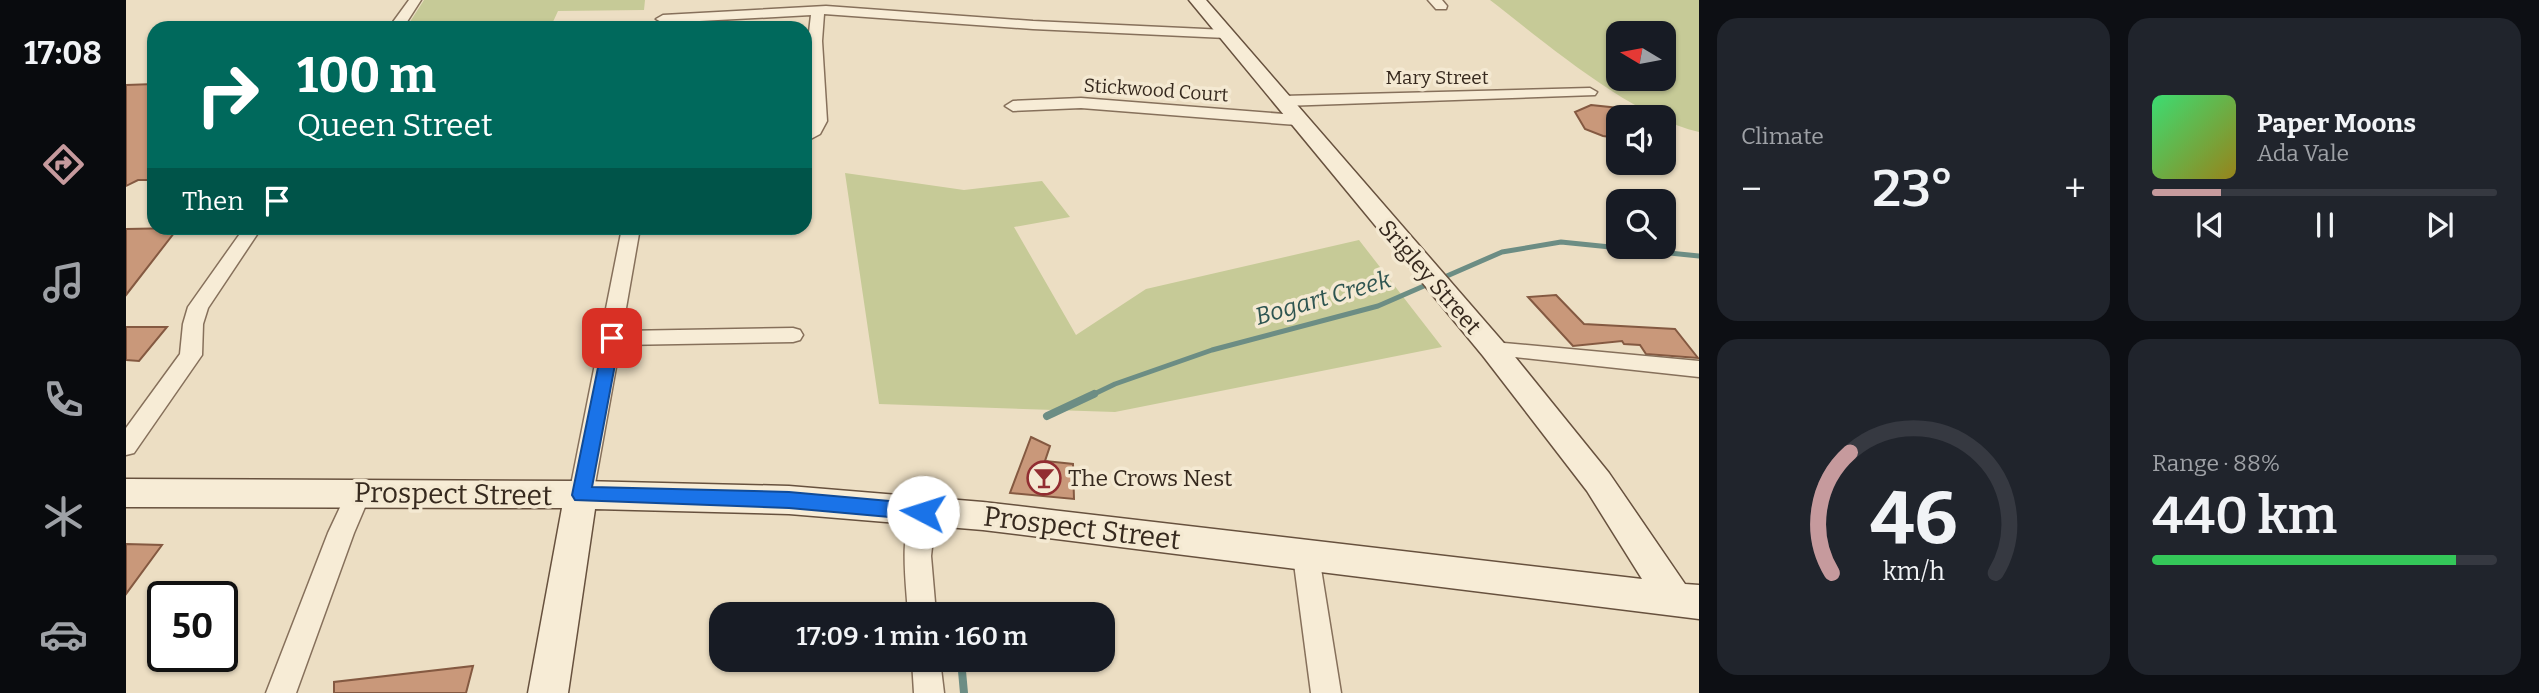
<!DOCTYPE html>
<meta charset="utf-8">
<style>
:root{--surface:#171b24;--page:#20242c;--text:#f1f3f6;--muted:#9ea1a6;--line:#363941;--accent:#c69a9d}
body{margin:0;font-family:Bitter,serif;background:var(--page);color:var(--text);height:100vh;display:flex;flex-direction:column;font-size:26px;white-space:nowrap}
*{box-sizing:border-box;margin:0}
p{font-size:23px;color:var(--muted)}
.icon{flex:none;width:38px;height:38px;fill:none;stroke:currentColor;stroke-width:2;stroke-linecap:round;stroke-linejoin:round}
.map{position:relative;flex:1;overflow:hidden}
.sheet{display:flex;flex-direction:column;gap:18px;padding:18px;background:#0d0f14;width:840px}
.sheet>*{flex:none}
.hud{position:absolute;left:21px;top:21px;width:665px;height:214px;border-radius:21px;box-shadow:0 2px 5px #0004;background:#00695c;color:#fff;overflow:hidden}
.needle{width:46px;rotate:280deg}
.tools{position:absolute;left:1480px;top:21px;display:grid;gap:14px}
.tools a{display:grid;place-items:center;width:70px;height:70px;border-radius:14px;background:var(--surface);box-shadow:0 2px 5px #0004;font-size:35px}
.speed{position:absolute;left:21px;top:581px;display:flex;gap:14px;font-size:35px;font-weight:700;text-align:center}
.speed>*{display:grid;place-content:center;width:91px;height:91px;border-radius:50%;background:var(--surface);box-shadow:0 2px 5px #0004;line-height:1}
.speed .limit{border:4px solid #111;border-radius:10px;background:#fff;color:#111}
.pin{position:absolute;display:grid;place-items:center;width:60px;height:60px;color:#fff;margin:-30px;border-radius:14px;box-shadow:0 4px 10px #0006}
.me{position:absolute;width:77px;margin:-38px;rotate:275deg;stroke-linejoin:round;filter:drop-shadow(0 0 5px #0008)}
.turn{display:flex;align-items:center;gap:24px;height:147px;padding:0 35px;font-size:32px}
.turn .icon{width:91px;height:91px;stroke-width:2.5}
.turn b{display:block;font-size:49px;line-height:60px}
.then{display:flex;align-items:center;height:66px;padding:0 35px;background:#0003;gap:14px;font-size:26px}
.big{font-size:52px;font-weight:600;line-height:1.1}
.sheet .tile{flex:1;display:flex;flex-direction:column;justify-content:center;gap:10px;min-width:0;padding:0 24px;border-radius:21px;background:var(--page)}
.sheet .dial{align-items:center;gap:0}
.dial svg{height:182px;overflow:visible;fill:none;stroke:var(--line);stroke-width:7;stroke-linecap:round;text-anchor:middle}
.dial text{fill:var(--text);stroke:none}
.song{display:flex;align-items:center;gap:21px}
.cover{width:84px;height:84px;border-radius:10px;background:linear-gradient(135deg,hsl(140 70% 55%),hsl(50 70% 35%))}
.played{height:7px;border-radius:4px;background:linear-gradient(90deg,var(--accent) 20%,var(--line) 20%)}
.keys{display:flex;justify-content:space-around;direction:ltr}
.heat{display:flex;justify-content:space-between;align-items:center;font-size:38px;direction:ltr}
.charge{height:10px;border-radius:5px;background:linear-gradient(90deg,#34c759 88%,var(--line) 0)}
.sheet .tiles{flex:1;display:grid;gap:18px;grid-template-columns:repeat(2,1fr)}
.trip{position:absolute;left:583px;top:602px;width:406px;height:70px;border-radius:21px;background:var(--surface);box-shadow:0 2px 5px #0004;font-weight:600;line-height:70px;text-align:center}
main{display:flex;flex:1;min-height:0}
.menu{display:flex;flex-direction:column;width:126px;justify-content:space-around;align-items:center;background:#090b0e;color:var(--muted)}
.menu .icon{width:49px;height:49px}
.menu .on{color:var(--accent)}
.menu b{font-size:32px;color:var(--text)}
.map>svg:first-child{display:block}
</style>
<main>
<nav class="menu">
<b>17:08</b>
<svg class="icon on" aria-label="directions" viewBox="0 0 24 24"><path d="M12 3l9 9-9 9-9-9zM9 14v-3h6M13 9l2 2-2 2"/></svg>
<svg class="icon" aria-label="music" viewBox="0 0 24 24"><path d="M9 18V5l10-2v13"/><circle cx="6" cy="18" r="3"/><circle cx="16" cy="16" r="3"/></svg>
<svg class="icon" aria-label="phone" viewBox="0 0 24 24"><path d="M5 4h4l2 5-3 2q2 4 5 5l2-3 5 2v4C11 20 4 13 5 4z"/></svg>
<svg class="icon" aria-label="climate" viewBox="0 0 24 24"><path d="M12 3v18M4 7l16 10M4 17L20 7"/></svg>
<svg class="icon" aria-label="car" viewBox="0 0 24 24"><path d="M5 17H2v-5l4-1 3-4h7l3 4 3 1v5h-3M9 17h6M6 11h13"/><circle cx="7" cy="17" r="2"/><circle cx="17" cy="17" r="2"/></svg>
</nav>
<div class="map">
<svg width="1573" height="693" viewBox="0 0 1573 693">
<rect width="100%" height="100%" fill="#ecdec3"/>
<path fill="#c6ca97" fill-rule="evenodd" d="M298 0H519L518 10 432 11 426 24 280 28Z
M1364 0H1573V132C1505 116 1421 44 1364 0ZM1493 33H1538V79H1493Z
M719 173 838 190 916 181 944 217 888 227 950 335 1020 289 1233 240 1316 347 989 412 753 404Z"/>
<g fill="none" stroke-linecap="round" stroke-linejoin="round">
<path stroke="#6c8d84" stroke-width="5" d="M964 396 989 384 1086 350 1252 306 1376 252 1435 242 1573 256"/>
<path stroke="#6c8d84" stroke-width="8" d="M921 416 968 394
M831 611V614
M835 660 838 693"/>
</g>
<path fill="#c9987a" stroke="#845941" stroke-width="2" d="M28 84V180H12L0 186V85Z
M1465 105 1493 108V138L1477 136 1459 129 1449 112Z
M52 228 0 295V229Z
M1430 295 1458 324 1549 329 1572 358 1520 354 1514 345 1498 344 1496 341 1447 346 1402 297Z
M0 327H41L13 361 0 360Z
M905 437 924 446 919 461 947 464 948 499 884 493Z
M0 544 36 545 0 594Z
M347 666 340 693H208V682Z"/>
<g fill="none" stroke-linecap="round" stroke-linejoin="round">
<defs>
<path id="street" d="M283 0H295L277 28H257L267 22Z
M1302 0H1316L1321 6 1320 9H1310Z
M700 6 907 21 1100 30 1107 34 1100 38 907 29 698 14 696 41 701 121 694 134 679 142V130L685 121 682 41 685 15 537 23 530 19 537 15Z
M1464 88 1471 92 1469 95 1157 106 1149 101 1157 96Z
M955 98 1171 115 1179 120 1171 125 955 108 887 111 879 106 887 101Z
M118 228H132L134 230 82 308 77 324 76 355 8 453 0 455V428L54 354 57 324 62 307Z
M496 228H514L496 331 667 328 674 330 677 335 674 340 667 342 494 345 467 495 464 502 455 505 446 502 443 495Z
M1367 342 1573 361V377L1360 354 1356 349 1360 344Z
M233 483 242 486 245 493 228 533 170 693H140L202 533 224 486Z
M797 501 806 505 810 512 805 556 810 614H782C780 581 773 536 788 505Z
M1180 545 1189 548 1193 556 1215 693H1185L1167 556 1171 548Z
M786 660H814L818 693H788Z"/>
<path id="secondary" d="M1063 0H1080L1377 342 1483 473 1559 584 1573 585V619L857 530 663 514 469 509 442 693H402L436 508 0 507V479L455 481 663 486 857 502 1516 579 1461 491 1357 356Z"/>
</defs>
<use href="#street" stroke="#86705b" stroke-width="3"/>
<use href="#secondary" stroke="#67513e" stroke-width="3"/>
<use href="#street" fill="#f7ecd6" fill-rule="evenodd"/>
<use href="#secondary" fill="#f7ecd6" fill-rule="evenodd"/>
</g>
<path fill="#1a73e8" stroke="#114b97" stroke-width="2" d="M486 332 494 338 466 487 663 492 797 504 803 506 806 512 803 517 797 520 663 508 449 500 446 495 478 338Z"/>
<defs>
<symbol id="bar-ring" viewBox="-11 -11 22 22"><circle r="9.5" fill="#f4e9d2" stroke="#922d31" stroke-width="1.5"/><path d="M-6-5H6L.8 .8V4.5H3.5V6h-7V4.5H-.8V.8Z" fill="#922d31"/></symbol>
</defs>
<g fill-rule="evenodd">
<use href="#bar-ring" x="899" y="459" width="38" height="38"/>
</g>
<g text-anchor="middle" dominant-baseline="central" stroke-width="7" stroke-linejoin="round" paint-order="stroke">
<g font-size="19" fill="#36291e" stroke="#f4e9d2">
<text x="1311" y="77">Mary Street</text>
<text transform="translate(1030 90) rotate(4)">Stickwood Court</text>
</g>
<g font-size="23" fill="#36291e" stroke="#f4e9d2">
<text transform="translate(1304 277) rotate(49)">Srigley Street</text>
</g>
<g font-size="23" fill="#36291e" stroke="#f4e9d2" text-anchor="start">
<text x="942" y="478">The Crows Nest</text>
</g>
<g font-size="24" font-style="italic" fill="#2e5551" stroke="#f4e9d2">
<text transform="translate(1197 298) rotate(-16)">Bogart Creek</text>
</g>
<g font-size="28" fill="#36291e" stroke="#f4e9d2">
<text transform="translate(327 494) rotate(1)">Prospect Street</text>
<text transform="translate(956 528) rotate(7)">Prospect Street</text>
</g>
</g>
</svg>
<div class="tools">
<a><svg class="needle" viewBox="-14 -14 28 28"><path d="M0-13l5 13h-10z" fill="#e53935"/><path d="M0 13l5-13h-10z" fill="#9ea1a6"/></svg></a>
<a><svg class="icon" aria-label="sound" viewBox="0 0 24 24"><path d="M4 9h4l5-4v14l-5-4H4zM17 9q2 3 0 6"/></svg></a>
<a><svg class="icon" aria-label="search" viewBox="0 0 24 24"><circle cx="10" cy="10" r="6"/><path d="M15 15l6 6"/></svg></a>
</div>
<div class="speed"><div class="limit">50</div></div>
<div class="pin" style="left:486px;top:338px;background:#d93025"><svg class="icon" aria-label="arrive" viewBox="0 0 24 24"><path d="M6 21V4h12l-3 4 3 4H6"/></svg></div>
<svg class="me" style="left:797px;top:512px" viewBox="-20 -20 40 40"><circle r="19" fill="#fff"/><path d="M0-13L10 11 0 6-10 11z" fill="#1a73e8"/></svg>
<div class="trip">17:09 · 1 min · 160 m</div>
<div class="hud">
<div class="turn"><svg class="icon" aria-label="right" viewBox="0 0 24 24"><path d="M7 20v-9h11M14 6l5 5-5 5"/></svg><div><b>100 m</b>Queen Street</div></div>
<div class="then">Then<svg class="icon" aria-label="arrive" viewBox="0 0 24 24"><path d="M6 21V4h12l-3 4 3 4H6"/></svg></div>
</div>
</div>
<section class="sheet">
<div class="tiles">
<div class="tile"><p>Climate</p>
<div class="heat"><a>−</a><b class="big">23°</b><a>+</a></div>
</div>
<div class="tile">
<div class="song"><i class="cover"></i><div><b>Paper Moons</b><p>Ada Vale</p></div></div>
<div class="played"></div>
<div class="keys"><svg class="icon" aria-label="previous" viewBox="0 0 24 24"><path d="M18 5L8 12l10 7zM5 5v14"/></svg><svg class="icon" aria-label="pause" viewBox="0 0 24 24"><path d="M8 5v14M16 5v14"/></svg><svg class="icon" aria-label="next" viewBox="0 0 24 24"><path d="M6 5l10 7-10 7zM19 5v14"/></svg></div>
</div>
<div class="tile dial"><svg viewBox="0 0 100 80">
<path d="M14 69A42 42 0 1 1 86 69"/>
<path d="M14 69A42 42 0 0 1 22 16" stroke="#c69a9d"/>
<text x="50" y="56" font-size="32" font-weight="700">46</text>
<text x="50" y="72" font-size="11">km/h</text>
</svg></div>
<div class="tile"><p>Range · 88%</p><b class="big">440 km</b><div class="charge"></div></div>
</div>
</section>
</main>
